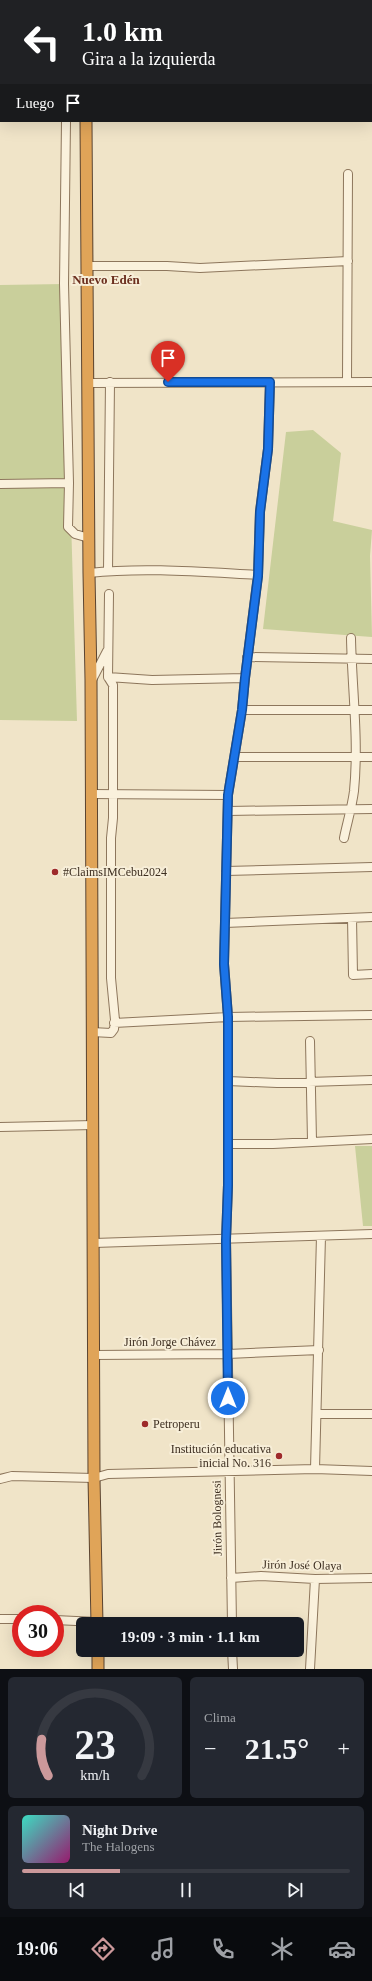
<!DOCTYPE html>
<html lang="es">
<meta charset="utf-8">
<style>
:root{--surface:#171b24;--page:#242831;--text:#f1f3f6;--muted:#9ea1a6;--line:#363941;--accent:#cc999b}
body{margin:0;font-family:"Times New Roman",serif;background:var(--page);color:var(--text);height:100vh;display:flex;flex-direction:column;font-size:15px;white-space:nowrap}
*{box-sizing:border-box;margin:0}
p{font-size:13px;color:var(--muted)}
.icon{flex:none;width:22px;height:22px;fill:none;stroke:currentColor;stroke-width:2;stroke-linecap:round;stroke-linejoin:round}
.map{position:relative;height:1669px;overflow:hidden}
.panel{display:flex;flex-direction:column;gap:8px;padding:8px;background:#0d0f14;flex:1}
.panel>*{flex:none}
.hud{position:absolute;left:0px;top:0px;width:372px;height:122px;box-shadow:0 4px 16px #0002;background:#202124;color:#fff;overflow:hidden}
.speed{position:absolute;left:12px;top:1605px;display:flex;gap:8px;font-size:20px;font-weight:700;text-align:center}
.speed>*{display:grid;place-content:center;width:52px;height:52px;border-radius:50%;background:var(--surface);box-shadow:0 4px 16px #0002;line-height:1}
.speed .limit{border:6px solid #d22;background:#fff;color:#111}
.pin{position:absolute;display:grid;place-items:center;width:34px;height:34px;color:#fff;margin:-41px -17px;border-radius:50% 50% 50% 0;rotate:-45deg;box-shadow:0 0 4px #0007}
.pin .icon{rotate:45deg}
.me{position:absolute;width:44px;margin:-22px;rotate:0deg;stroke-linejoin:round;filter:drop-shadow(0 0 3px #0008)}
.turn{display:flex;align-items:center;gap:14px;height:84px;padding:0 16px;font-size:18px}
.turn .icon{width:52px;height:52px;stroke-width:2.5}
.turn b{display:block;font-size:28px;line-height:34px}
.then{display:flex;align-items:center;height:38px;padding:0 16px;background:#0003;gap:8px;font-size:15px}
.big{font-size:30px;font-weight:600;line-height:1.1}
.panel .tile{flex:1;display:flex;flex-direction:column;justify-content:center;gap:6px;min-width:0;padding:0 14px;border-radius:6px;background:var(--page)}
.panel .dial{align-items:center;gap:0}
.dial svg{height:104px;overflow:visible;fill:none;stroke:var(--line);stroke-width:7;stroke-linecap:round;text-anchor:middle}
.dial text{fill:var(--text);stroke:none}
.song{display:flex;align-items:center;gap:12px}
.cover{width:48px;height:48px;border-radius:6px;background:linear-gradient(135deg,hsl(170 70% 55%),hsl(320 70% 35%))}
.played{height:4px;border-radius:2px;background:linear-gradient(90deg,var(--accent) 30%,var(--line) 30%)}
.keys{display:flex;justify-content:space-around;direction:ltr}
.heat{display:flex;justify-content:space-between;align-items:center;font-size:22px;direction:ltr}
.panel .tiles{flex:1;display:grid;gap:8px;grid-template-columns:1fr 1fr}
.tile:last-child{grid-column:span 2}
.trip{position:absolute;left:76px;top:1617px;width:228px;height:40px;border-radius:6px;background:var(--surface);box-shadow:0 4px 16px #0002;font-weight:600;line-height:40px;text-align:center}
.menu{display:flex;height:64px;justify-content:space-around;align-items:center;background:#090b0e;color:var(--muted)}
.menu .icon{width:28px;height:28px}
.menu .selected{color:var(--accent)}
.menu b{font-size:18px;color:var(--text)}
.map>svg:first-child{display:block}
</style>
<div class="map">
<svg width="372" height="1669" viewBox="0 0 372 1669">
<rect width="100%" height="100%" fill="#f0e4c8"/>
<path fill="#c9cf9b" d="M64 284 77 721 0 720V285Z
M313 430 341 453 333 521 372 530 370 556 372 637 263 629 286 432Z
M355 1146H372V1226H363Z"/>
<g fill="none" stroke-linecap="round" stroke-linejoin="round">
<defs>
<path id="minor" d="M63 0V1
M66 121 64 284 69 483 68 527 75 534 89 538
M88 266H167L200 268 348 261
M347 382 348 174
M88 383 372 382
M0 484 69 483
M108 571 110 382
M89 573C145 567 202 572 258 575
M247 657 372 659
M108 677 152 680 245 678
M92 680 107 651
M242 710H372
M235 757H372
M91 794 228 795
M228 811 372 809
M344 838C347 823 352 807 354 791 359 740 352 689 351 638
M226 871 372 867
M352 918 353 975 372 974
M225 923 372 917
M114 1023 228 1017 372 1015
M92 1032 111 1033 114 1029 115 1020 111 978V838L113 818V685L108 677 109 594
M310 1041 312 1141
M228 1081 277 1083 372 1080
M0 1127 94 1125
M228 1144H273L372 1139
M94 1243 372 1234
M94 1355 228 1354 319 1350
M317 1414H372
M315 1469 321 1236
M0 1479 12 1476 94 1478 108 1474 315 1469 372 1471
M231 1578 261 1576 315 1579 372 1578
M0 1619H21
M55 1620 97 1622
M232 1624 226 1240 228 1185V1017L224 964 228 795 242 710 245 678 258 575 260 511 268 449 270 382
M232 1650 233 1669
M310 1669 315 1579"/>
<path id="highway" d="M85 0V1
M86 121 89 573 91 680 94 1478 97 1624
M98 1650V1669"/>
</defs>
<use href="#minor" stroke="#8d765c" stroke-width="10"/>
<use href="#highway" stroke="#5b4430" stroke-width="13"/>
<use href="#minor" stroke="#faf1dc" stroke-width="8"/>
<use href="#highway" stroke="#e0a458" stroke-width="11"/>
</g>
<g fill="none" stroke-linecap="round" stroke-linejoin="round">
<defs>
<path id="route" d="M168 382H270L268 449 260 512 258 576 245 678 242 710 228 795 224 964 228 1017V1185L226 1240 228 1398"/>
</defs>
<use href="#route" stroke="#114b97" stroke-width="10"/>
<use href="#route" stroke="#1a73e8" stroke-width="7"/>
</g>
<g fill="#9e2a2b" stroke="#f7eed8" stroke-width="1.5">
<circle cx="55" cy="872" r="4"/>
<circle cx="145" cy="1424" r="4"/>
<circle cx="279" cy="1456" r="4"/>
</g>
<g text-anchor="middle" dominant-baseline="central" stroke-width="4" stroke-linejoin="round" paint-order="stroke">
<g font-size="12" fill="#3d2e20" stroke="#f7eed8" text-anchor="start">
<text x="63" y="872">#ClaimsIMCebu2024</text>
<text x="153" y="1424">Petroperu</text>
<text x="271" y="1449" text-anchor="end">Institución educativa<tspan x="271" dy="14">inicial No. 316</tspan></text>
</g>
<g font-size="12" fill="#3d2e20" stroke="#f7eed8">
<text x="170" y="1342">Jirón Jorge Chávez</text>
<text transform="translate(217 1518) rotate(-91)">Jirón Bolognesi</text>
<text transform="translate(302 1565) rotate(1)">Jirón José Olaya</text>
</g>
<g font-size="13" font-weight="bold" fill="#6b2e1e" stroke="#f7eed8">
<text x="106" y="279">Nuevo Edén</text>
</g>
</g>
</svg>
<div class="speed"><div class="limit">30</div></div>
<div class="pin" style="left:168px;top:382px;background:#d93025"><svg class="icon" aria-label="arrive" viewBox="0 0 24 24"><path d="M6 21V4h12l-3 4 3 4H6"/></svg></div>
<svg class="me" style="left:228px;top:1398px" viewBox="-20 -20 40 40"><circle r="17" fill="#1a73e8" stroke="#fff" stroke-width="3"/><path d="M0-11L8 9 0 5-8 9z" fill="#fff"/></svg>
<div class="trip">19:09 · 3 min · 1.1 km</div>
<div class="hud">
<div class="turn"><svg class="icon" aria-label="left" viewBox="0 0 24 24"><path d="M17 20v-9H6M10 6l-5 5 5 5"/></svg><div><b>1.0 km</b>Gira a la izquierda</div></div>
<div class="then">Luego<svg class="icon" aria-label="arrive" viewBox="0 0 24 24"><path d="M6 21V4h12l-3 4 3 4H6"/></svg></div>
</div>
</div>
<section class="panel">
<div class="tiles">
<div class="tile dial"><svg viewBox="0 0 100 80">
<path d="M14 69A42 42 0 1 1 86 69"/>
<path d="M14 69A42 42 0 0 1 9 41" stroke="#cc999b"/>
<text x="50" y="56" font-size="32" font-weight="700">23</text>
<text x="50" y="72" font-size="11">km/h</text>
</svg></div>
<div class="tile"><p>Clima</p>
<div class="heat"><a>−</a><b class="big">21.5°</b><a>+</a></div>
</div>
<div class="tile">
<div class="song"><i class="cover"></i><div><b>Night Drive</b><p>The Halogens</p></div></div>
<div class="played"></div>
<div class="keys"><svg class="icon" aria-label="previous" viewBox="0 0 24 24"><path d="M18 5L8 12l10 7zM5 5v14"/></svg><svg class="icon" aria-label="pause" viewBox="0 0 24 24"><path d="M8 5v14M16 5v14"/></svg><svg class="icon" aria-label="next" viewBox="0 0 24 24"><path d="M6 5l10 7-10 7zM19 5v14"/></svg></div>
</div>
</div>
</section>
<nav class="menu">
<b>19:06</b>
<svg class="icon selected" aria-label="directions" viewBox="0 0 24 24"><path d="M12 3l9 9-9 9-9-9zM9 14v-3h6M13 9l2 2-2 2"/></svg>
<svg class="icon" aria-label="music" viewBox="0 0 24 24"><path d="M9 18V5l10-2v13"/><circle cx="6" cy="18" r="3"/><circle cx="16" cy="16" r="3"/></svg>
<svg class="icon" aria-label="phone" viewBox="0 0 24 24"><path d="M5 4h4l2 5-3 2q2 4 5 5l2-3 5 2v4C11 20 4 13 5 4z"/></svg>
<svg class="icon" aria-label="climate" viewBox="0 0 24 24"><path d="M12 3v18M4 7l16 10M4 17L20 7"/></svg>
<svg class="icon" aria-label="car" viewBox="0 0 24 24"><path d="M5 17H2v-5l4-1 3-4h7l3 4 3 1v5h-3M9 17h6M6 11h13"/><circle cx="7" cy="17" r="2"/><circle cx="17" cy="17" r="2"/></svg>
</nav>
